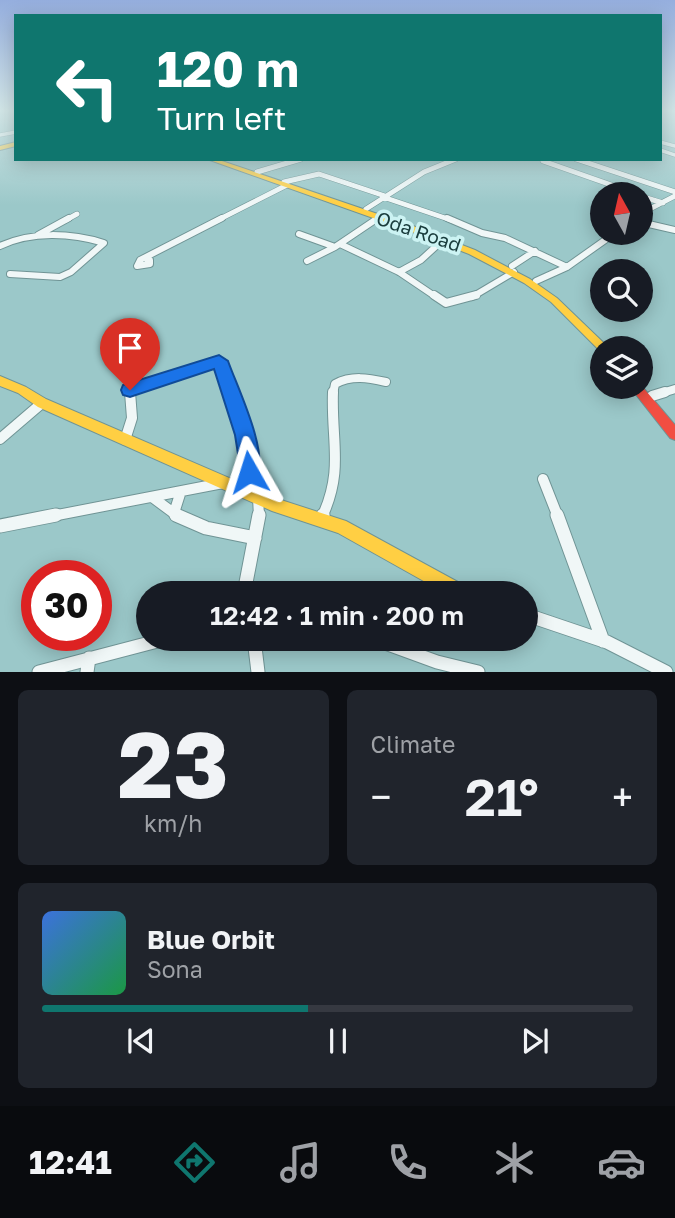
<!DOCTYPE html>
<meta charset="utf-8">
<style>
:root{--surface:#171b24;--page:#20242c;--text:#f1f3f6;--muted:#9ea1a6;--line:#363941;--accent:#0f766e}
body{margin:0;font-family:"Golos Text",sans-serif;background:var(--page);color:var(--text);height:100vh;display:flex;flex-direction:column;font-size:26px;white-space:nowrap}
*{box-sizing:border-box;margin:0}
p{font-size:23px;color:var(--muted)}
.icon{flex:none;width:38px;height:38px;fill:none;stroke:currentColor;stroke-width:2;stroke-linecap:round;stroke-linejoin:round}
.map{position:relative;height:672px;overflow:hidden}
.details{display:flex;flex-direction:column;gap:18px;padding:18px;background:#0d0f14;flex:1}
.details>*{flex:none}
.hud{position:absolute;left:14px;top:14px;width:648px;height:147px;border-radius:0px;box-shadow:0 4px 18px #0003;background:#0f766e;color:#fff;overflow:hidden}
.needle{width:46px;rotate:352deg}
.tools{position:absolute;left:590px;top:182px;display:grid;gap:14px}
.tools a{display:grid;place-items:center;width:63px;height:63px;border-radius:50%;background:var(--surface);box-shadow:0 4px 18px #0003;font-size:35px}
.speed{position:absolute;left:21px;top:560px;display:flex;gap:14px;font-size:35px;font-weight:700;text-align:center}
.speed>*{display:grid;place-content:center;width:91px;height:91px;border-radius:50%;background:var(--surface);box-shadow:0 4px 18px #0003;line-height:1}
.speed .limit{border:10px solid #d22;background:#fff;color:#111}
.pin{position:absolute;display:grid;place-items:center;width:60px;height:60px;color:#fff;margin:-72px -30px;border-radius:50% 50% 50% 0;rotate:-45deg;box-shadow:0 0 7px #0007}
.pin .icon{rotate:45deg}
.me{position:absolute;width:77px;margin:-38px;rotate:354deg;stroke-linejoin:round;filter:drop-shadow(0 0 5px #0008)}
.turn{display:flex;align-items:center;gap:24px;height:147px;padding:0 28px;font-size:32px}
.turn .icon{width:91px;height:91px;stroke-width:2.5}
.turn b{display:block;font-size:49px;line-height:60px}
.big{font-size:52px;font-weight:600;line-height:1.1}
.details .tile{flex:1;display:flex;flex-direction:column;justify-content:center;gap:10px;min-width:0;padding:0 24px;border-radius:10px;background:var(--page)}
.details .dial{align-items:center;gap:0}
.dial b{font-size:91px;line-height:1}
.song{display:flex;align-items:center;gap:21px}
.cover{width:84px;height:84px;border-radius:10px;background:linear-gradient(135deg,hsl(220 70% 55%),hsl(140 70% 35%))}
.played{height:7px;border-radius:4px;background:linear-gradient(90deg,var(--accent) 45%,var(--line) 45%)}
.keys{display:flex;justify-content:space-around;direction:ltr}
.heat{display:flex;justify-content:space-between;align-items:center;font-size:38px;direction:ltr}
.details .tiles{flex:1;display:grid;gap:18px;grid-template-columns:1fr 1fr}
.tile:last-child{grid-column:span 2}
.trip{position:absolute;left:136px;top:581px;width:402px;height:70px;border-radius:35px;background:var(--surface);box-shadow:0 4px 18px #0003;font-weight:600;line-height:70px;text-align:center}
.menu{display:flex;height:112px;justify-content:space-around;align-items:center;background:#090b0e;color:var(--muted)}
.menu .icon{width:49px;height:49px}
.menu .selected{color:var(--accent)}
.menu b{font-size:32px;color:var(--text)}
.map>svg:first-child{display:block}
</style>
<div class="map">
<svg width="675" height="672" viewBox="0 0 675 672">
<rect width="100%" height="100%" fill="#9bc8c9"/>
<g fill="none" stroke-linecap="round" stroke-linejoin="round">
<defs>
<path id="street-far5" d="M0 135 16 132
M660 142 675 146
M660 150 675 155"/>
<path id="street-far4" d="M544 159 543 161 637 194
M576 159 675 192
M257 172 301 159
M284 182 319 174 385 196
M640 196 663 203
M383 197 451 220
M366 209 424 172 456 159
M640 214 675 196
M66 220 77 214
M218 220 287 185
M375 220 380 217"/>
<path id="street-far3" d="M447 218 482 233 505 238 567 267
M640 222 675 230
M299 234 335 247
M38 235 69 218
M340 244 399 272 436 297
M0 246C32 231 71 233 104 243L71 272 60 277 10 274
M146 259 150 260V264L137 266 140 260 222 218
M307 261 335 247 378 218
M512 266 535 251
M399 272 421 260 444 239
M536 281 567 267 615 233
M472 297 514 272"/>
<path id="street-far2" d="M434 295 446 303 476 295
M130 394V390L219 361 231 394
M333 394 335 384C352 375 368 378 386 382
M659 394 675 389"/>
<path id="street-far1" d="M230 392 245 435 251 495
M652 396 665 392
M0 439 42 403
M125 440 132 418 130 392
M543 479 558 517
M152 497 179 517
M258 497 259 517
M174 513 181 491
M47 517 223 483
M322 517C344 470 331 441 333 392"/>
<path id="street" d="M176 515 206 528 255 538
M557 515 603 641
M321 519 323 515
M0 526 56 515
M244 593 259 515
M527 615 607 642 666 672
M254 639 258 672
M374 639 437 662 478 672
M39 672 165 639
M87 672 89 658"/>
<path id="slow" d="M16 142V146L0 150V146Z
M207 159H216L413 226 475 250 530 279 557 298 609 348H602V351H600L551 302 524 283 469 254 407 230Z
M0 376 26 387 46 399 278 499 346 521 467 587 469 593H445L338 533 272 511 38 407 18 393 0 386Z"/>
<path id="jam" d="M640 384 675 425V440L670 438 630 387H640Z"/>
</defs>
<use href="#street-far5" stroke="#709495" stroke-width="4.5"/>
<use href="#street-far4" stroke="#709495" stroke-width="6"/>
<use href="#street-far3" stroke="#709495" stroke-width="8"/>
<use href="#street-far2" stroke="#709495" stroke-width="10"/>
<use href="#street-far1" stroke="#709495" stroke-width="12"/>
<use href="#street" stroke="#709495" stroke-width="15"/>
<use href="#slow" stroke="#709495" stroke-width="2"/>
<use href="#jam" stroke="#709495" stroke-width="2"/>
<use href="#street-far5" stroke="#f0f7f7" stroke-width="3.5"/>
<use href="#street-far4" stroke="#f0f7f7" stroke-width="5"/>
<use href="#street-far3" stroke="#f0f7f7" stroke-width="6"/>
<use href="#street-far2" stroke="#f0f7f7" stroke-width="8"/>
<use href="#street-far1" stroke="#f0f7f7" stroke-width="10"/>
<use href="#street" stroke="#f0f7f7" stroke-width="13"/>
<use href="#slow" fill="#ffcf43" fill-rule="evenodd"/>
<use href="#jam" fill="#f24e42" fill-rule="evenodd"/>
</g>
<linearGradient id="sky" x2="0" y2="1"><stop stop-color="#95aede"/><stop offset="0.54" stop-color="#d2e6e7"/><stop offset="1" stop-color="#d2e6e7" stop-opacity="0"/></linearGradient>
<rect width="675" height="205" fill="url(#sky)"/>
<path fill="#1a73e8" stroke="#114b97" stroke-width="2" d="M219 355 228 361C238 389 269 452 257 479L249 481 242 479 235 435 214 369 130 397 123 395 121 390 123 385Z"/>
<g text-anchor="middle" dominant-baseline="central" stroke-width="7" stroke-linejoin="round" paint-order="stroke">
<g font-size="19" fill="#193c3c" stroke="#ccf3f3">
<text transform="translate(419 231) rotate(19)">Oda Road</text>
</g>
</g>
</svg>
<div class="tools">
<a><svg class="needle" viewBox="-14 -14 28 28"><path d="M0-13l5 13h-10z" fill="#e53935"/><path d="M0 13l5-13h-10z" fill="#9ea1a6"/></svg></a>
<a><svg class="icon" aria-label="search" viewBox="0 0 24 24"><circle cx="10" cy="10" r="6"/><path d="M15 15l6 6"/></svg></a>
<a><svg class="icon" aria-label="layers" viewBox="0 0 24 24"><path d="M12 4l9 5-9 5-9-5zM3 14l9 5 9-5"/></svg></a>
</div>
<div class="speed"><div class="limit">30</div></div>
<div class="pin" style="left:130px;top:390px;background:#d93025"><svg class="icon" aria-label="arrive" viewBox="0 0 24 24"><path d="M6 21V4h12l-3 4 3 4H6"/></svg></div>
<svg class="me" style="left:249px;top:472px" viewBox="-20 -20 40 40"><path d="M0-17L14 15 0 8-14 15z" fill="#1a73e8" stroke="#fff" stroke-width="4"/></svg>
<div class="trip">12:42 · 1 min · 200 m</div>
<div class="hud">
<div class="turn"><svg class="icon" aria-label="left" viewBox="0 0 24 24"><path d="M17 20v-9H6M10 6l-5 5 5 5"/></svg><div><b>120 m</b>Turn left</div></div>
</div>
</div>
<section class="details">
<div class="tiles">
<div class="tile dial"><b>23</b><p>km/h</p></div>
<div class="tile"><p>Climate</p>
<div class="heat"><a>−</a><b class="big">21°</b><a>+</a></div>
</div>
<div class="tile">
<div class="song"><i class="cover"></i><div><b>Blue Orbit</b><p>Sona</p></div></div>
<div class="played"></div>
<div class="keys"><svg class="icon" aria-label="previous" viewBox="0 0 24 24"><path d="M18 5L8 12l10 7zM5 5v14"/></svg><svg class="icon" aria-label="pause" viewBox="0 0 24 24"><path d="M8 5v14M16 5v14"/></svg><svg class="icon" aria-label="next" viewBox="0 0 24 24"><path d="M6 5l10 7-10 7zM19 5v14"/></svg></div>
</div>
</div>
</section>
<nav class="menu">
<b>12:41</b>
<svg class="icon selected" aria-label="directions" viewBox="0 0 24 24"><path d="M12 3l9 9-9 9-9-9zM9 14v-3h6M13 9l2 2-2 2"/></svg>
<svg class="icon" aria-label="music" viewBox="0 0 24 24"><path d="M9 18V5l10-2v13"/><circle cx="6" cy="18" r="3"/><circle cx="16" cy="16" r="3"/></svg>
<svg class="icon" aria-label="phone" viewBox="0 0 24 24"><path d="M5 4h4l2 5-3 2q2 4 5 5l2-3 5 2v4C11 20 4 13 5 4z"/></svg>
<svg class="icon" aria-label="climate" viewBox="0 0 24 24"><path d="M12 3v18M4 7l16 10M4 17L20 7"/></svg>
<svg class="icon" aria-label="car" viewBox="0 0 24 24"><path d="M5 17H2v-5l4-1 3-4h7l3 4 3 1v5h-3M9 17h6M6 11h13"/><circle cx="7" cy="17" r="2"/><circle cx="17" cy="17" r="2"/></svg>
</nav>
